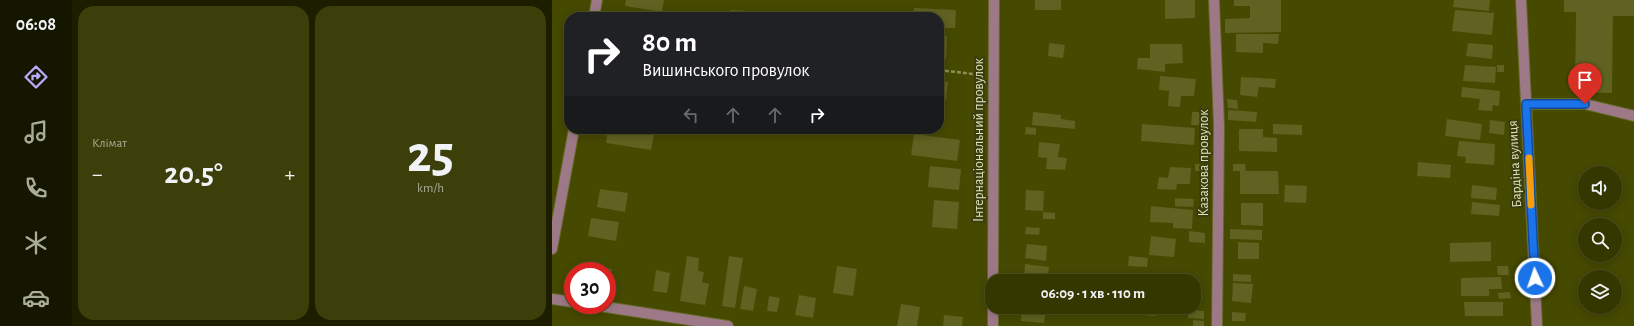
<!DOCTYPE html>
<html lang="uk">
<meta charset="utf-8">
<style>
:root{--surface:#343700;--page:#3c3f0a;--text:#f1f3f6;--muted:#a9ac99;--line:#4e5122;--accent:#b8abf7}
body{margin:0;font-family:"Alegreya Sans",sans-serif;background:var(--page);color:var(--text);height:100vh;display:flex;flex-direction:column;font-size:15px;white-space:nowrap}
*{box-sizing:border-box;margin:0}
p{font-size:13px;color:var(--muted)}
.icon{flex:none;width:22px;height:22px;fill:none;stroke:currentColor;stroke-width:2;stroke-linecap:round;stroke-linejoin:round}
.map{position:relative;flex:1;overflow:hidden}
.panel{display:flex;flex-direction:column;gap:6px;padding:6px;background:#1d1e00;width:480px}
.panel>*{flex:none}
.top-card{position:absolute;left:12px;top:12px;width:380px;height:122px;border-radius:16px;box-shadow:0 2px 10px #0003,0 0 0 1px var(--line);background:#202124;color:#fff;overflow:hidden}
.tools{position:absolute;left:1026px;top:166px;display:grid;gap:8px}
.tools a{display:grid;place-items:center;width:44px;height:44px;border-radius:50%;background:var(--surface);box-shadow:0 2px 10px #0003,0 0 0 1px var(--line);font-size:20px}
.speed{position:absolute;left:12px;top:262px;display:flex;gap:8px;font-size:20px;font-weight:700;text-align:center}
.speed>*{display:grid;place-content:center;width:52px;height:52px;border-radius:50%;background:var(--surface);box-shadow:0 2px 10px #0003,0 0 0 1px var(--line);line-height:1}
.speed .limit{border:6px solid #d22;background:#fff;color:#111}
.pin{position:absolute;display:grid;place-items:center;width:34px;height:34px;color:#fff;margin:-41px -17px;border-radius:50% 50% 50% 0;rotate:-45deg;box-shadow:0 0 4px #0007}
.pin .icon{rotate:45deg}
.me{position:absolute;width:44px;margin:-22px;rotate:357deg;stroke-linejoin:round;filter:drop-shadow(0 0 3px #0008)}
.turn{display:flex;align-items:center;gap:14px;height:84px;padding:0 12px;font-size:18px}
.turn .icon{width:52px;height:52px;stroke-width:2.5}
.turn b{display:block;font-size:28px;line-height:34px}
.lanes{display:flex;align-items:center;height:38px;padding:0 12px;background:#0003;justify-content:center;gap:20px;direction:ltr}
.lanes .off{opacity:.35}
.big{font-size:30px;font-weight:700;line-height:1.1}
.panel .widget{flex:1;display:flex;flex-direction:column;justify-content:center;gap:6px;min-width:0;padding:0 14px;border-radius:16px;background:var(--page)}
.panel .dial{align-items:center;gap:0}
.dial b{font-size:52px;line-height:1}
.heat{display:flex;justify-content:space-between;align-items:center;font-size:22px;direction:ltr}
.panel .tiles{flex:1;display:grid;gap:6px;grid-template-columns:repeat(2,1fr)}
.trip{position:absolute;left:433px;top:274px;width:216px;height:40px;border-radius:16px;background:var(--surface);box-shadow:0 2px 10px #0003,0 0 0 1px var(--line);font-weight:700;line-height:40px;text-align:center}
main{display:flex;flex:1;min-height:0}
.dock{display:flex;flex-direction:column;width:72px;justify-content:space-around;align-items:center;background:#151600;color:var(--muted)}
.dock .icon{width:28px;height:28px}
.dock .active{color:var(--accent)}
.dock b{font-size:18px;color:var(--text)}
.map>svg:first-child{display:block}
</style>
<main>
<nav class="dock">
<b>06:08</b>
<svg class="icon active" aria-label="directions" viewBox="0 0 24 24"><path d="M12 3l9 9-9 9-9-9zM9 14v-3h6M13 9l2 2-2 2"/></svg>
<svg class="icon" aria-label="music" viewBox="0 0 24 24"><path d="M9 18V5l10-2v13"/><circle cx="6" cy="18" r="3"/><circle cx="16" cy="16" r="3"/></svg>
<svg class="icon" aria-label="phone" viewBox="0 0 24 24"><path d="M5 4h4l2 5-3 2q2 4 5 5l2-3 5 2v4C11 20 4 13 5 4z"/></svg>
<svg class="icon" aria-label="climate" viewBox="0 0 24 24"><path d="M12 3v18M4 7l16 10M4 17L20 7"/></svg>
<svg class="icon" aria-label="car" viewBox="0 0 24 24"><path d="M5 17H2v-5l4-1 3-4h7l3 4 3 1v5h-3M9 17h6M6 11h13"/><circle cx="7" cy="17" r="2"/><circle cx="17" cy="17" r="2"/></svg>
</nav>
<section class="panel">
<div class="tiles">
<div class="widget"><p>Клімат</p>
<div class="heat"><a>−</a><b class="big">20.5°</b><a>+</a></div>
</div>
<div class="widget dial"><b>25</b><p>km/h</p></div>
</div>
</section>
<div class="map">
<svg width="1082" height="326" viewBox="0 0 1082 326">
<rect width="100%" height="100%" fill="#464900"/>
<path fill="#5f6220" d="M74 0H112L110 12 73 6Z
M483 0H509V10H483Z
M613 0H643V18L613 19Z
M682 0H729V32L673 33V19L698 18V6H682Z
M902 0H938L937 11 901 7Z
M1012 0H1082V16H1061L1060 93 1023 92 1024 12H1012Z
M362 8 404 10 403 28H387V17H361Z
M178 10 198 11V17H178Z
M903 10 942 13 940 35 900 31Z
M684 34H727L726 44 711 43V53L684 52Z
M387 35 395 36 394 59 387 58Z
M497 43 513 45 511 58 496 56Z
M916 43 941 45 940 59 914 56Z
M598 44H630L631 63 613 64V72L585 69 586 58H598Z
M913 65 944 67 943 83 911 81Z
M945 65H952V72H945Z
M608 76 644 79 642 96H629L628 107 616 106 617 91 607 90Z
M689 77 724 79 723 88 707 87 705 97 688 95Z
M387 81 396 82 394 100 387 99Z
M910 87 948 91 947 106 941 105 940 111 926 110 928 99 909 97Z
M675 99 685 100 686 109 676 108Z
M676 110 705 112 704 122 676 120Z
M481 112 509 115V119L523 121V129L480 125Z
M640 112H653V125H639Z
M895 119 930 124 928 140 893 136Z
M938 120 953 122 952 135 937 133Z
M590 124 643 128 642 145 589 141Z
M721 124 750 125V135L721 134Z
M474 127 484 128V135L473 134Z
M56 129H103L99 150 54 143Z
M687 129H711V137L725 138V152L687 151Z
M362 134 408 140 405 161 359 155Z
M907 141 943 144 942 165 913 163 914 157 905 156Z
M487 142 508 144 506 157 515 158 513 170 494 169 495 158 486 157Z
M866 162 899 165 898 178 865 176Z
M643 164H652V171H643Z
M681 164H693L694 171H681Z
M378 166 409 169 407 190 376 187Z
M618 167 639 168 638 184H625L624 190 605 189 607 177 616 178Z
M688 171H726L727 194H688Z
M733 185 755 186 754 203 732 202Z
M920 185 945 188 944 200 919 198Z
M48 189 76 193 73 212 45 207Z
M474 190 492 191 491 211 473 210Z
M623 198 642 199 641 207 623 206Z
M382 200 407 202 405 229 380 227Z
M920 202 948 205 947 216 919 214Z
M689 203H711V226L689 225Z
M599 206 641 210 640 229 621 228V223L598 222Z
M491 212 503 213V219H491Z
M39 218 67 222 64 241 36 236Z
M474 227 488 228 487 235 473 234Z
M678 229 710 230V240L678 239Z
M637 231 653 233V243L637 242Z
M599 236 624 239 622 257 597 255Z
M686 242 707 243V259H686Z
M939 242V261L898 262V243Z
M475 244 495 246 494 261 473 258Z
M135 256 147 258 146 271 152 272 150 282 157 284 153 305 128 301Z
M177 256 191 258 183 308 170 306Z
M577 256 596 258 595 267 576 266Z
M30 264 60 269 57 289H55V271H29Z
M473 264 497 267 495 281H472Z
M285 266 305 269 301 296 281 293Z
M945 266H956L957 275H946Z
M104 270 118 273 115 293 101 291Z
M681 274 699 275V282L681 281Z
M949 277 950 289H937V296H909V278Z
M681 283 701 284 699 303 680 301Z
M192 286 205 289 201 311 188 309Z
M958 292 959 298 947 299 946 293Z
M247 295 264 298 261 318 243 315Z
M217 296 228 298 225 312 215 311Z
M912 302H951V316H913Z
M349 304 368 307 365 326H345Z
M470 307H494L492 323 469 321Z
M577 307H605L604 316 576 314Z
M636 310 652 311V319L636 318Z
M680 312 694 313 693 321H680Z
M392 315 411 317 410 326H391Z
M641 320 652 321V326H641Z"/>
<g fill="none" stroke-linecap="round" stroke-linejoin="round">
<defs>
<path id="minor" d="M662 0 667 126 665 326
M969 0 985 326
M42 17 45 0
M974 104H1033L1082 116
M0 249 22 129
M441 281 442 0
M0 299 21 302
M41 305 176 326
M441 326V307"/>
</defs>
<use href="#minor" stroke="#656825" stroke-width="12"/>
<path stroke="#8a8e52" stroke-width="2.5" stroke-dasharray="4 2" stroke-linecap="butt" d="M387 70 430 75"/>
<use href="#minor" stroke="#9d7988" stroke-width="10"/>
</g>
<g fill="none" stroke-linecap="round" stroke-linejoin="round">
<defs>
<path id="route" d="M983 278 974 104H1033"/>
</defs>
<use href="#route" stroke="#114b97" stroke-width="10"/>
<use href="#route" stroke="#1a73e8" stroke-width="7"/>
<path stroke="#f59e0b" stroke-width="7" d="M977 158 979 205"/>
</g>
<g text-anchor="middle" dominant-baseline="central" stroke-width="4" stroke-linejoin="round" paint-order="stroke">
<g font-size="14" fill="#dfe3b9" stroke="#3b3d0f">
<text transform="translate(427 140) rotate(-90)">Інтернаціональний провулок</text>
<text transform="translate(652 163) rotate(-90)">Казакова провулок</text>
<text transform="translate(963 164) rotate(-93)">Бардіна вулиця</text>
</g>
</g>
</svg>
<div class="tools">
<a><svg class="icon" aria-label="sound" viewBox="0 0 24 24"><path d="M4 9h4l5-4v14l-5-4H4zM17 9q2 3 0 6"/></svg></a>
<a><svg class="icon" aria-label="search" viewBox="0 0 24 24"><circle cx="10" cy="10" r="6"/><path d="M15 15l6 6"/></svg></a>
<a><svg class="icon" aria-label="layers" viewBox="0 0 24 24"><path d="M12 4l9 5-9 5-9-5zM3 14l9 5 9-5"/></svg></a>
</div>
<div class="speed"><div class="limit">30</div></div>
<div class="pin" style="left:1033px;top:104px;background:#d93025"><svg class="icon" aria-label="arrive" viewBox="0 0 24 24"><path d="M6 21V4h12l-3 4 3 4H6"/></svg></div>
<svg class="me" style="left:983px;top:278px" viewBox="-20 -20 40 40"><circle r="17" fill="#1a73e8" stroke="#fff" stroke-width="3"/><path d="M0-11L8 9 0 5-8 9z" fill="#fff"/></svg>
<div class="trip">06:09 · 1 хв · 110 m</div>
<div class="top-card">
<div class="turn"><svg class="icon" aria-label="right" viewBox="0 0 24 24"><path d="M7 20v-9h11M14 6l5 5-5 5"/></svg><div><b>80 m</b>Вишинського провулок</div></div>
<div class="lanes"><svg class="icon off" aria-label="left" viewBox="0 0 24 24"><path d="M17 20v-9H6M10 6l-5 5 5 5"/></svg><svg class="icon off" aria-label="ahead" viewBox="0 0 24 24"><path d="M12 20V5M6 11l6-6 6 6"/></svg><svg class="icon off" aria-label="ahead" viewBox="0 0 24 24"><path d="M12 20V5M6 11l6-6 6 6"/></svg><svg class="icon" aria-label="right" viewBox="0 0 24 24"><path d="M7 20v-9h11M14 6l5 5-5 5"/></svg></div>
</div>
</div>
</main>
